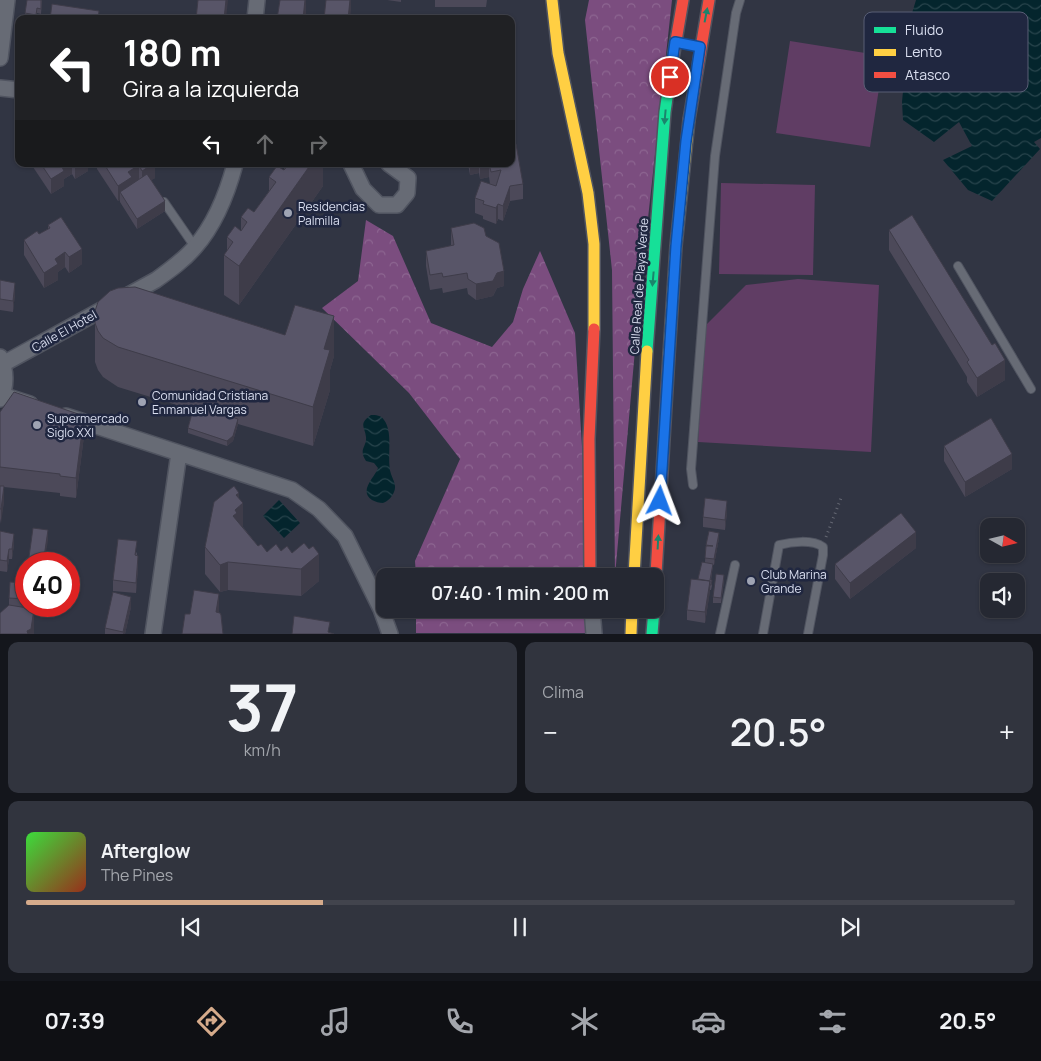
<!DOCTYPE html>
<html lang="es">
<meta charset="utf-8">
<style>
:root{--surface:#252832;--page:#31343e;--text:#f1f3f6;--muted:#a3a6ac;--line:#42444d;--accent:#d6ab8b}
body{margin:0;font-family:Manrope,sans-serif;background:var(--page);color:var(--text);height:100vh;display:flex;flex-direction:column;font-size:19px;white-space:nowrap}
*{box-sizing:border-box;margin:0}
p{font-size:16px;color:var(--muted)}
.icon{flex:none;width:28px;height:28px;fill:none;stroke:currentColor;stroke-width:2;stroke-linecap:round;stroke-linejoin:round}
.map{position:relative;height:634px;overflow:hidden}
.sheet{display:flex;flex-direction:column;gap:8px;padding:8px;background:#14161c;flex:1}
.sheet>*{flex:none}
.guide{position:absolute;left:15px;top:15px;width:500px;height:152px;border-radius:10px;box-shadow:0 1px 4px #0004,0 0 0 1px var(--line);background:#202124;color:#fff;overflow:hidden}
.needle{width:32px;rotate:98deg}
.tools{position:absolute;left:980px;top:518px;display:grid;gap:10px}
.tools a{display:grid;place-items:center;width:45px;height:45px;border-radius:10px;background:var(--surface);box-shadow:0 1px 4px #0004,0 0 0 1px var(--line);font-size:25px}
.speed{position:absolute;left:15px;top:552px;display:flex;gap:10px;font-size:25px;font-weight:700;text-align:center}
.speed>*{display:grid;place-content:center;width:65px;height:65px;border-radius:50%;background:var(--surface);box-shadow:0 1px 4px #0004,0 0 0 1px var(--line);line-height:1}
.speed .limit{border:8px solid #d22;background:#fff;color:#111}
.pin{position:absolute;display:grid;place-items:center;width:42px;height:42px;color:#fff;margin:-21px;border:2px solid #fff;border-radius:50%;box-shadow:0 1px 5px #0007}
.me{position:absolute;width:55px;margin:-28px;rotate:3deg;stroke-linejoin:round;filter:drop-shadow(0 0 4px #0008)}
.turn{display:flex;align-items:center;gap:18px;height:105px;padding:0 25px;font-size:22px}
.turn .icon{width:65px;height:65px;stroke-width:2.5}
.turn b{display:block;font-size:35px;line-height:42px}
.lanes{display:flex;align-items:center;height:48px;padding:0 25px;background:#0003;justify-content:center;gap:25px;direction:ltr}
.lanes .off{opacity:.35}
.big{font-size:38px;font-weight:600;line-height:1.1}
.sheet .card{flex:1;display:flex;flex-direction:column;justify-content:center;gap:8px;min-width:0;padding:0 18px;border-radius:10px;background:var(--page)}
.sheet .dial{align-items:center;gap:0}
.dial b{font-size:65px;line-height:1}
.song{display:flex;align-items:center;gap:15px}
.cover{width:60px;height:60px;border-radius:8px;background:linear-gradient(135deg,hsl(120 70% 55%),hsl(10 70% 35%))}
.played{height:5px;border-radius:2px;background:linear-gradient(90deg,var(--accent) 30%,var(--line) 30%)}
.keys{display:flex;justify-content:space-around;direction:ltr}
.heat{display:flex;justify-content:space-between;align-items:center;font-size:28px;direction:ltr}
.sheet .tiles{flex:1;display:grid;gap:8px;grid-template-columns:1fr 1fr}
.card:last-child{grid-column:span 2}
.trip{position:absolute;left:376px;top:568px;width:288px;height:50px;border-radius:10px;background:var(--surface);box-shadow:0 1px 4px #0004,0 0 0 1px var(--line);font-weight:600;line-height:50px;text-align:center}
.tabs{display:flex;height:80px;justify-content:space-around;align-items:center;background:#0f1014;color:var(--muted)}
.tabs .icon{width:35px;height:35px}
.tabs .active{color:var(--accent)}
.tabs b{font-size:22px;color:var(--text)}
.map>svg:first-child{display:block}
</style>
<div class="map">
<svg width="1041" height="634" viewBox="0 0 1041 634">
<defs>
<pattern id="forest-crowns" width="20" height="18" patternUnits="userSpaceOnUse" patternTransform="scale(1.25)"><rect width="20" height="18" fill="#7b4d7f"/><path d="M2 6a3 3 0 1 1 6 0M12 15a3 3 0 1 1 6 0" fill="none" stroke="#8d6691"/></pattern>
<pattern id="water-waves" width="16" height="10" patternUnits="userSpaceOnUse" patternTransform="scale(1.25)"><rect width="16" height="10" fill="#04252d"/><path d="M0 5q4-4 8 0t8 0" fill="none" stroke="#28444c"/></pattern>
</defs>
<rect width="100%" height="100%" fill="#313543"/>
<path fill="url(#forest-crowns)" d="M589 0H672L641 282 615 576 612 270 585 20Z
M366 220 393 236 431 323 492 347 513 322 523 289 540 251 575 333 590 576H416L415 561 460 459 409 393 322 308 358 281Z
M416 609H592L594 633H416Z"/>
<path fill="#603d64" d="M790 41 884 56 870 147 776 133Z
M721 183 815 185 814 230H805H814L813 275 719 274Z
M798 279 879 285 871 452 698 442 705 326 746 285Z"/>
<path fill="url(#water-waves)" d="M916 0H1041V138L1034 142 1040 149 992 201 968 190 943 160 972 146 959 122 934 142 903 120 902 102 909 23Z
M371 415C376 415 381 415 384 420 394 433 386 459 391 474 393 480 397 485 394 492 392 497 388 501 383 503 379 503 376 502 372 500 358 491 375 477 378 468L374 463 366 461C358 449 367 447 366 437 365 427 358 424 371 415Z
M279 500 300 523 284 538 263 516Z"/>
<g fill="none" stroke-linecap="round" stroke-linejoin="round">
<defs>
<path id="lane" d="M164 202 195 247
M958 266 1031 389
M693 485 691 469 715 156 736 13 740 0
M720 634 735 565
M763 634 779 545C791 542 812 539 823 547V555L808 634"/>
<path id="street" d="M255 19 257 0
M0 58 7 0
M0 88 19 90
M351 164 363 189 379 205H397L407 193 408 178 389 164
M0 357C6 370 7 386 0 399
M3 364 156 280C170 270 184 260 195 247 216 223 227 194 235 164
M2 395 30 404
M66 416 292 490 319 509 345 536 381 609 390 634
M592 609 594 634
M153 634 179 453"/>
<path id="fast" d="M647 351 665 112 671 70
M652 634 654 609"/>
<path id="slow" d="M552 0 558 53 588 193 594 244V329
M669 355 676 246 689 120
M634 576 647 351
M631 634 632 609"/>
<path id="jam" d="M671 70 683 0
M689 120 709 0
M590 576 589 439 594 329
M655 591 669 355"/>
</defs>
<use href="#lane" stroke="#505460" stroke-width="10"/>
<use href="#street" stroke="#505460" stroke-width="18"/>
<use href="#fast" stroke="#505460" stroke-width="14"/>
<use href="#slow" stroke="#505460" stroke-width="14"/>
<use href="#jam" stroke="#505460" stroke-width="14"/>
<path stroke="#646772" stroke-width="3" stroke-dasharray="1 4" stroke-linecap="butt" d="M826 537 841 498"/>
<use href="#lane" stroke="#676b75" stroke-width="8"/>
<use href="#street" stroke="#676b75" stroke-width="15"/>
<use href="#fast" stroke="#16e098" stroke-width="11"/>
<use href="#slow" stroke="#ffcf43" stroke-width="11"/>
<use href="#jam" stroke="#f24e42" stroke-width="11"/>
</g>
<path fill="#4c4959" d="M42 0 41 14 37 13 36 19H25V13Z
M387 0H401V2Z
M435 0H487L486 7H435Z
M31 164H88V171L75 179 72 174 64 179V186L51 194Z
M97 164H155V178L151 180 165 211 137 229 120 202V200L118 201 97 169Z
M284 164H323V186L239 305 224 295V255L227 251V237L241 231V217L254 212 269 191V177L284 170Z
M468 164H511L523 184V199L510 201 503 221 498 219 496 224 483 219V216L475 213V198L490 184 489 177 480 179 479 173 470 175Z
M48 225 82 264 69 273 65 267 58 272V280L44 288 24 255V240L39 234 48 229Z
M451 228 486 236 504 286 497 288 493 296 476 300 468 294 467 288 443 293 442 288 430 290 426 266V251L451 246Z
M889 230 1005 380 977 397 967 382V377L889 250Z
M0 280 15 293 13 312 0 310Z
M95 311 334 356 330 370V390L313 446 238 424 233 441 227 446 188 433V428L193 410 118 387 103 377 98 370 95 362Z
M0 412 84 436 76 498 60 496V493L4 487V502L0 524Z
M944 446 1012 469 965 497 944 461Z
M239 499 243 527 258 546 267 552 281 551 292 553 319 581 301 596 228 590 220 592 205 574V547Z
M727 512 725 530 703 527V517Z
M0 531 14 544 12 559H9L7 572 0 571Z
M719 538 714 565H713L711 580 712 586 711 590H710L705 623 687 620V610L705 562 706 545Z
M916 548 850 599 835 579V564Z
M137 552V555L138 567 136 593 113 591V580Z
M724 580 721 603H713V597Z
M26 583V606H44L43 611 34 610V634L9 605V598Z
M131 607 125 634H105V628Z"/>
<path fill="#3e3c49" d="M226 0H228L226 19H224Z
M305 0H306V19H303Z
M350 0H351V10L350 19H348Z
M64 164H72V174L64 179V186L51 194V179L61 165Z
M75 164H88V171L75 179Z
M153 164H155V178L142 186V171Z
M311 164H323V186L239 305V266Z
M419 164H426V165L419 168Z
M470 164H479V173L470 175Z
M480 164H489V177L480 179Z
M139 165V181L120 192V200L118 201V186L128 172Z
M510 186V201L503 221V206Z
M165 201V211L137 229V219Z
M498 204V219L496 224V208Z
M82 249V264L69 273V257Z
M65 252V267L58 272V280L44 288V273L55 259Z
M504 271V286L497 288 493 296 476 300V284L497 273Z
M15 283V293L13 312V301Z
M334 316V356L330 370V390L313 446V407L324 349Z
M1005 360V380L977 397V378Z
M84 416V436L76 498V478Z
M238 419V424L233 441 227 446V441Z
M1012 454V469L965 497V482Z
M4 486V502L1 524V509Z
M239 493V507L243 503V531L233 516 236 495Z
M727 501V512L725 530V520Z
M48 530V541L44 564H43Z
M916 532V548L850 599V583Z
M719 533V538L714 565V559Z
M14 534V544L12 559V549Z
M9 549V559L7 572V561Z
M319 554V581L301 596V569Z
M138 556V567L136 593V583Z
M228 562V590L220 592V565Z
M724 575V580L721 603V598Z
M710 581V592L705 623V612Z
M219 594V628L216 612Z
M131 597V607L125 634H123Z
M34 609V634H27V631Z"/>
<path fill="#585568" stroke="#3e3c49" d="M27 0H41V9L37 8 36 15 25 13Z
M198 0H226L224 19H196Z
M280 0H305L303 19H277Z
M326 0H350L348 19H324Z
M52 4 99 11 98 19H50Z
M516 144 523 184 510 186 503 206 498 204 496 208 483 204 484 201 475 198 481 181 496 186 501 170 491 172 489 164H511V145Z
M41 164H64L61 165 64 171 51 179Z
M104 164H153L142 171 139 165 128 172 132 177 118 186Z
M289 164H311L239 266 224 255 233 242 227 237 235 226 241 231 247 222 241 217 248 208 254 212 276 182 269 177 277 166 284 170Z
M147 174 165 201 137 219 120 192Z
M912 215 992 345 995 343 1005 360 977 378 967 362 969 360 889 230Z
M61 217 82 249 69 257 65 252 55 259 58 264 44 273 24 240 37 231 39 234 50 228 48 225Z
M474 223 484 228 486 236 499 243 504 271 497 273 493 281 476 284 468 279 467 273 443 277 442 273 430 275 426 251 454 245 451 228Z
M0 280 15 283 13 301 0 299Z
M135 287 285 335 295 305 334 316 324 349 330 350 313 407 118 347 103 338 98 331 95 323V311L98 302 110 291 118 288Z
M14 392 84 416 76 478 60 476V474L0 467V412Z
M194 406 238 419 233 436 227 441 188 428Z
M991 418 1012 454 965 482 944 446Z
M0 486H4L1 509H0Z
M234 486 239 493 236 495 243 503 235 510 237 513 233 516 258 546 261 544 267 552 276 544 281 551 287 546 292 553 304 543 309 549 313 546 319 554 301 569 228 562 220 565 205 547 214 502Z
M705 498 727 501 725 520 703 517Z
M901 513 916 532 850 583 835 564Z
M33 528 48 530 43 564H28Z
M0 531 14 534 12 549H9L7 561 0 560Z
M709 531 719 533 714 559 705 558 706 546H713L706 545Z
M118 539 137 541 135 555 138 556 136 583 113 580Z
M702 562 713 564 710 580H712L711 585H710V581L698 579Z
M716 574 724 575 721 598 713 597Z
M691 579 710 581 705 612 687 610Z
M10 582 26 583V599L9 598Z
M194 590 219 594 216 612 220 613 221 615 223 634H182L185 614H190Z
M113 592 131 597 123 632 105 628Z
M9 605 34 609 31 629 27 631 28 634H0V613Z
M294 616 330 622 328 632 334 634H292Z"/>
<defs><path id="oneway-solid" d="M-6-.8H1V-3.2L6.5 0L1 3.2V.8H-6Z" transform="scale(1.25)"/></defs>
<g fill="#1b846c">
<use href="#oneway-solid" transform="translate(706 15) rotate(-79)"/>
<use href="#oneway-solid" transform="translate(665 117) rotate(95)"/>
<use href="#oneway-solid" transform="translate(653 279) rotate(95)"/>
<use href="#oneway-solid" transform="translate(658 542) rotate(-87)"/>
</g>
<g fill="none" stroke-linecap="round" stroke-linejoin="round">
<defs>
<path id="route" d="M660 501 676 246 686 141 700 47 675 42 670 77"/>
</defs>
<use href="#route" stroke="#114b97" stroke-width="12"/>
<use href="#route" stroke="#1a73e8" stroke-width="9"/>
</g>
<g fill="#9fa4b3" stroke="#202740" stroke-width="2">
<circle cx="288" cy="213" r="5"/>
<circle cx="142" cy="402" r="5"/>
<circle cx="37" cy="425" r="5"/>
<circle cx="751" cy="581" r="5"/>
</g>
<g text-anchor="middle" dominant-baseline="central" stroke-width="5" stroke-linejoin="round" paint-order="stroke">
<g font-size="12" fill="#dadff0" stroke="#202740" text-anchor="start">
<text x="298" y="206">Residencias<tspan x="298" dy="14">Palmilla</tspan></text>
<text x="152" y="395">Comunidad Cristiana<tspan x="152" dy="14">Enmanuel Vargas</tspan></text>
<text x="47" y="418">Supermercado<tspan x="47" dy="14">Siglo XXI</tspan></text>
<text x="761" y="574">Club Marina<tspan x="761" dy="14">Grande</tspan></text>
</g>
<g font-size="12" fill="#dadff0" stroke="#202740">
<text transform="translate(639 286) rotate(-86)">Calle Real de Playa Verde</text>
<text transform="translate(64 331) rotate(-29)">Calle El Hotel</text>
</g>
</g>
<rect x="864" y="12" width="164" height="80" rx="8" fill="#202740" stroke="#585e75" stroke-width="1"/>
<rect x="874" y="27" width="22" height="6" fill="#16e098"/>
<rect x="874" y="49" width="22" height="7" fill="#ffcf43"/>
<rect x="874" y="72" width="22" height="6" fill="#f24e42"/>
<g font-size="14" fill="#dadff0">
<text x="905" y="35">Fluido</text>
<text x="905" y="57">Lento</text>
<text x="905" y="80">Atasco</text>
</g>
</svg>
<div class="tools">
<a><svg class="needle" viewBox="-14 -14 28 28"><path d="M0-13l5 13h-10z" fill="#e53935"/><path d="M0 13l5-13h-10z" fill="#a3a6ac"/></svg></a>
<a><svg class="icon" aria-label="sound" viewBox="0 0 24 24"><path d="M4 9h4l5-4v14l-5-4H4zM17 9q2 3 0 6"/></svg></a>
</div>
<div class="speed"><div class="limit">40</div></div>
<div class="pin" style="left:670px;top:77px;background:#d93025"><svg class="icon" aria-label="arrive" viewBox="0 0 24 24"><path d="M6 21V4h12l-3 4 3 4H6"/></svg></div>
<svg class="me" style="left:660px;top:501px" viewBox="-20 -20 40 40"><path d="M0-17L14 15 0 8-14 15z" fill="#1a73e8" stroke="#fff" stroke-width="4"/></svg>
<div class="trip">07:40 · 1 min · 200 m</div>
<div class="guide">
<div class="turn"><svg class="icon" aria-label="left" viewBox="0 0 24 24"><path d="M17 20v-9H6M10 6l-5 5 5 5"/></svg><div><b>180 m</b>Gira a la izquierda</div></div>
<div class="lanes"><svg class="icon" aria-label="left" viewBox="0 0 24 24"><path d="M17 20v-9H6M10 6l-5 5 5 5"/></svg><svg class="icon off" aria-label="ahead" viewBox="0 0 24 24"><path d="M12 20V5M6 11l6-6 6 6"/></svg><svg class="icon off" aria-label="right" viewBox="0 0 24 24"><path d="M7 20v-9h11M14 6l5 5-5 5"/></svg></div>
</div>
</div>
<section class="sheet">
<div class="tiles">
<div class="card dial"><b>37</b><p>km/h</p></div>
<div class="card"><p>Clima</p>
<div class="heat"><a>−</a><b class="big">20.5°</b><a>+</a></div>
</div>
<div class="card">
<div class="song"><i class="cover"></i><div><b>Afterglow</b><p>The Pines</p></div></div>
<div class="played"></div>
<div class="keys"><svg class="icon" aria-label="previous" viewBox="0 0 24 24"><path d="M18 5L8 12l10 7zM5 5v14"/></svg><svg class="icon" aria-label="pause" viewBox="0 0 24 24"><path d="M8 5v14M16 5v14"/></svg><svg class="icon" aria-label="next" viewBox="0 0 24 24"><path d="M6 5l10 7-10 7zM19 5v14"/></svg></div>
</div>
</div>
</section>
<nav class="tabs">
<b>07:39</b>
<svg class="icon active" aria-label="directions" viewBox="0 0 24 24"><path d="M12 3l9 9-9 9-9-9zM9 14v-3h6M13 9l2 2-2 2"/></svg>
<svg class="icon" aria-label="music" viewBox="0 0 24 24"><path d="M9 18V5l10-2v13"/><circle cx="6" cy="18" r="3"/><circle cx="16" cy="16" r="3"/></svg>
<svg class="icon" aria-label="phone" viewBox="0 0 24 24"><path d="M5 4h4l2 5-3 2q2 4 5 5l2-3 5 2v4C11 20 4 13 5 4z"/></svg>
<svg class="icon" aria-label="climate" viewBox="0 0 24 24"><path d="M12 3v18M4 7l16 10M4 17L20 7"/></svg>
<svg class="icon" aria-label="car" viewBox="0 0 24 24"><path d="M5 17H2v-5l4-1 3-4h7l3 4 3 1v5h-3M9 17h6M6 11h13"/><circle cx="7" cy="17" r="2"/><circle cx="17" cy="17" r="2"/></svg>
<svg class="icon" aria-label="filters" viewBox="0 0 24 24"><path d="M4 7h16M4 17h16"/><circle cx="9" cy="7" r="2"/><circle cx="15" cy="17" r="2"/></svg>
<b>20.5°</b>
</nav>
